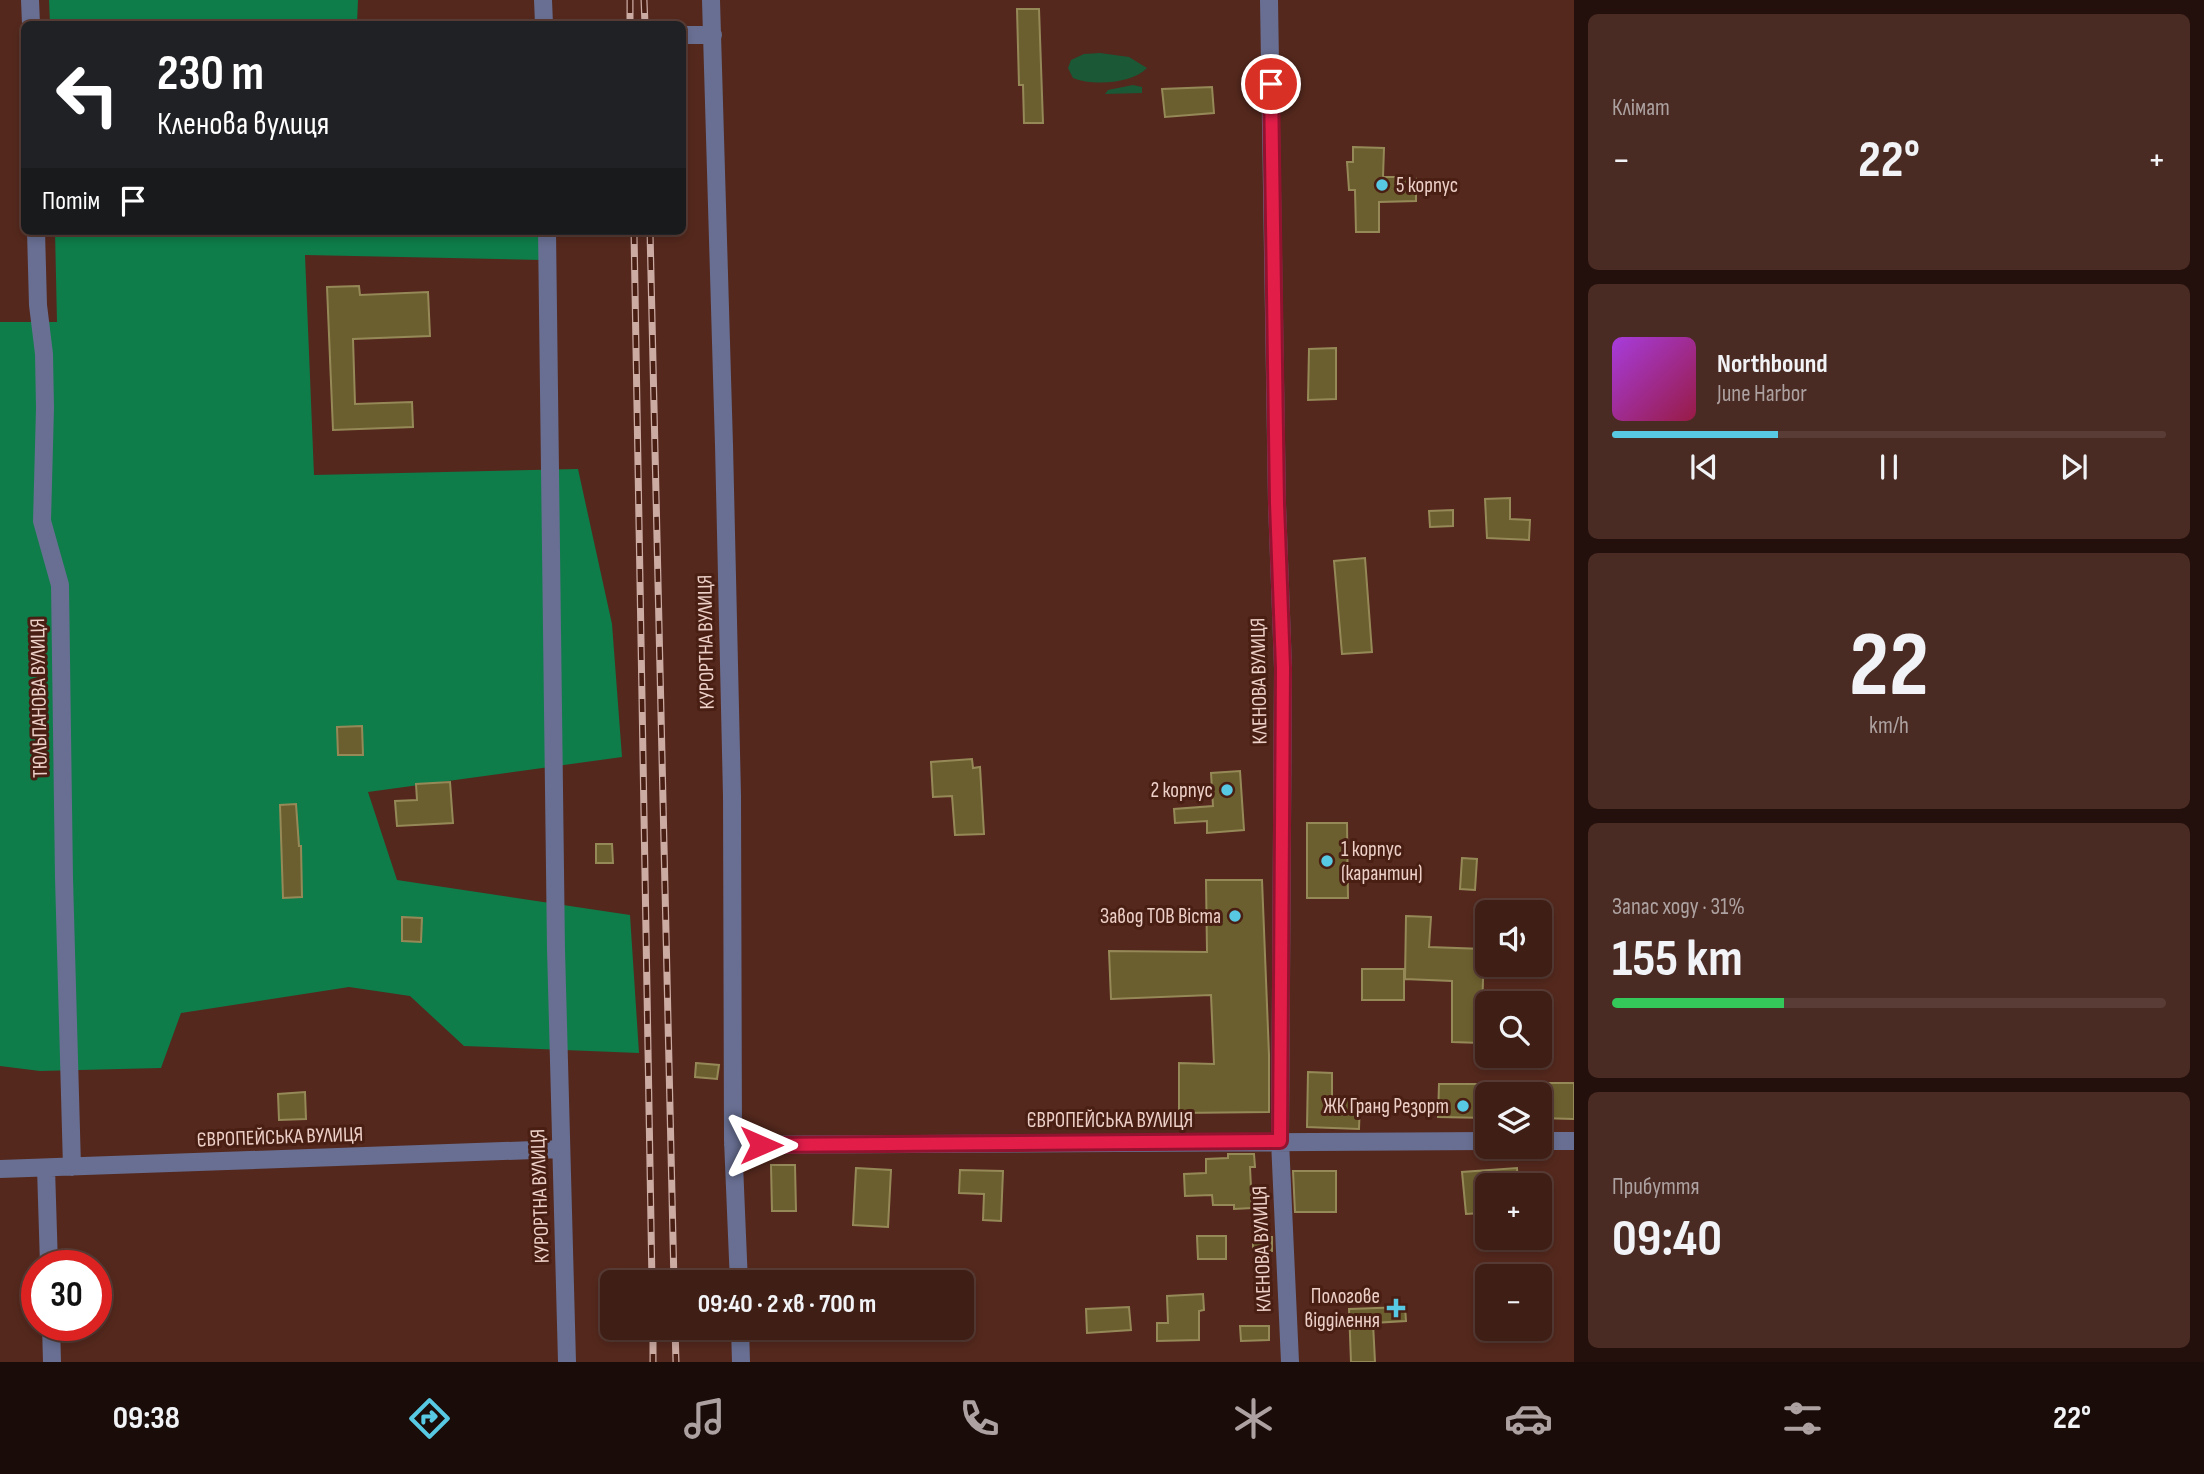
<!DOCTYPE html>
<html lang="uk">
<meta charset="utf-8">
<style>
:root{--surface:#3f1e16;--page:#4a2b23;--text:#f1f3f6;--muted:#ada2a1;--line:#583c35;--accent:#58c9e3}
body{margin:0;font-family:"Sofia Sans Condensed",sans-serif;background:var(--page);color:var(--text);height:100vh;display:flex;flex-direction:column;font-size:26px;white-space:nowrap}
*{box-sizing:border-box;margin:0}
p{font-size:23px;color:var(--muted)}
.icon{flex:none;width:38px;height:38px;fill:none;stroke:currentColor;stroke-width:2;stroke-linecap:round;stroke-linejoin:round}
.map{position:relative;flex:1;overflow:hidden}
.details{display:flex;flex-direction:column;gap:14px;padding:14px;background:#23100c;width:630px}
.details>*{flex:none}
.guide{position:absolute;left:21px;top:21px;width:665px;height:214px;border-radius:10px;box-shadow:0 4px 10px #0003,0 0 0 2px var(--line);background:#202124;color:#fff;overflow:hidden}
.fabs{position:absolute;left:1475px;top:900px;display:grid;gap:14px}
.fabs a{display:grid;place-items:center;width:77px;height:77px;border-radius:10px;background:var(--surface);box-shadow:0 4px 10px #0003,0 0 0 2px var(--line);font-size:35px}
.speed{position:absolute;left:21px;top:1250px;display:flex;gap:14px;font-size:35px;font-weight:700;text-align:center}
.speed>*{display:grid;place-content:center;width:91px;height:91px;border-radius:50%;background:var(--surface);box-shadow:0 4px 10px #0003,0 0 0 2px var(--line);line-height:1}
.speed .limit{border:10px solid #d22;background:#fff;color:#111}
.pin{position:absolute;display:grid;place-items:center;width:60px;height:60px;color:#fff;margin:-30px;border:4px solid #fff;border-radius:50%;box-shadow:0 2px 7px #0007}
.me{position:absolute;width:77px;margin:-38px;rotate:90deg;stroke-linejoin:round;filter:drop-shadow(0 0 5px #0008)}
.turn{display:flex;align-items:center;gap:24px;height:147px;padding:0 21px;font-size:32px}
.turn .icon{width:91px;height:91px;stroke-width:2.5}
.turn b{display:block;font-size:49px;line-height:60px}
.then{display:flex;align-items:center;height:66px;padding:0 21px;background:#0003;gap:14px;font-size:26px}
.big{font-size:52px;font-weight:700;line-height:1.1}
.details .widget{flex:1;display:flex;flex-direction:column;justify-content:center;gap:10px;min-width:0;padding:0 24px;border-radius:10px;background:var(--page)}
.details .dial{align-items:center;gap:0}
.dial b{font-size:91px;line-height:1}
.song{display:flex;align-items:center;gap:21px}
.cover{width:84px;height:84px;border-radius:10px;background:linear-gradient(135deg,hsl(280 70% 55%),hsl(340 70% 35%))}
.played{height:7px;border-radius:4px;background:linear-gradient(90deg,var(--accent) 30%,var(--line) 30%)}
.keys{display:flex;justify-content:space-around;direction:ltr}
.heat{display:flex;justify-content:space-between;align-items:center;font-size:38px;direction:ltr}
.charge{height:10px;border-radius:5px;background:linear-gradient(90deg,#34c759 31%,var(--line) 0)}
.trip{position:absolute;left:600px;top:1270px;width:374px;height:70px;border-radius:10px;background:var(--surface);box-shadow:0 4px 10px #0003,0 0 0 2px var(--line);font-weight:700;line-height:70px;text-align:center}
.menu{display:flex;height:112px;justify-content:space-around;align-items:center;background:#190c09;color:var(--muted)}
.menu .icon{width:49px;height:49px}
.menu .on{color:var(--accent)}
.menu b{font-size:32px;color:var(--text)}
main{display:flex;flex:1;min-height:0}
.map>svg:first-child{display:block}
</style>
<main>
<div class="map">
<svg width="1574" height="1362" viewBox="0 0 1574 1362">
<rect width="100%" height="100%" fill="#54281d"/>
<path fill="#1a5836" d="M1100 53 1129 57 1147 68C1132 84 1092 86 1073 78L1068 68 1071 60 1084 54Z
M1133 85 1142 87V93L1105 94 1108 90Z"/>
<path fill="#0e7d49" d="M49 0H358L357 24H50Z
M55 231H543L542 260 305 255 314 475 578 469 612 624 622 757 368 792 397 880 630 915 639 1053 464 1046 410 996 349 987 181 1013 161 1068 40 1071 0 1066V322H57Z"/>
<path fill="#6c5f2f" stroke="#968958" stroke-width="2" d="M1017 9H1039L1043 123H1024L1023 85H1019Z
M1212 87 1214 113 1165 117 1162 89Z
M1353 147 1384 148 1383 177H1409V180L1416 179V201L1379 202V232H1356L1355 190H1349L1347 162H1353Z
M359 286 360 295 428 292 430 336 353 339 355 404 412 402 413 427 333 430 327 287Z
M1336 348V399L1308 400 1309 349Z
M1510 498V519L1530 520 1529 540 1487 538 1485 499Z
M1453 510V526L1430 527 1429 511Z
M1365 558 1372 652 1342 654 1334 561Z
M362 726 363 755H338L337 727Z
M972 759 973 768 980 767 984 834 955 835 952 796 933 797 931 762Z
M1240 771 1244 830 1207 833V821L1175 823 1174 809 1213 806 1211 773Z
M450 782 453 823 397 826 395 801 417 800 416 784Z
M296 804 299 846H301L302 897 283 898 280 805Z
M1307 823H1347L1348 898H1307Z
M596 844H612L613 863H596Z
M1462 858 1477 859 1475 890 1460 889Z
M1206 880H1262L1269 1055V1112L1179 1113V1063L1214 1064 1211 995 1111 999 1109 951 1207 952Z
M1406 916 1431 917 1429 947 1484 949 1481 1043 1452 1042V981L1405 979Z
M402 917 422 918 421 942 402 941Z
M1362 969H1404V1000H1362Z
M696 1063 719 1065 717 1079 695 1077Z
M1308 1072 1332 1073V1100H1360L1359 1129 1307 1127Z
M1540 1083H1574V1119L1540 1118Z
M1439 1084H1488V1118L1438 1117Z
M305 1092 306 1119 279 1120 278 1094Z
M1228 1154H1254L1255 1167H1250L1252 1208 1234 1209V1205H1213L1212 1195 1185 1196 1184 1174 1206 1173V1159L1228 1158Z
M771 1165H795L796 1211H772Z
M856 1168 891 1170 888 1227 853 1225Z
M1517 1168 1518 1185H1488V1198H1481L1482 1213 1466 1214 1462 1172Z
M960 1170 1003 1171 1001 1221 983 1220 984 1194 959 1193Z
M1293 1171H1336V1212H1295Z
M1197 1236H1226V1259H1198Z
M1253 1237H1272V1251H1253Z
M1203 1294 1204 1310 1199 1311V1340L1157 1341V1323H1168L1167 1296Z
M1129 1307 1131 1330 1087 1333 1086 1309Z
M1405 1307 1406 1321 1373 1323 1375 1362H1351L1349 1309Z
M1240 1326H1269V1340L1241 1341Z"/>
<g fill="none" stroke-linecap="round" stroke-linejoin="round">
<path stroke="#686f92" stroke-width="18" d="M30 0 31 24
M543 0 544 24
M711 0 724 445 732 796 733 1140 739 1283
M1269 0 1277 504 1283 668 1280 1141 1290 1362
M682 35H713
M36 231 38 305 44 354 45 408 42 521 60 585 64 878 72 1167
M547 231 556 949 567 1362
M1540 1141H1574
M733 1145 1488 1141
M46 1168 49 1265
M0 1169 561 1149
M51 1325 52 1362
M740 1328 741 1362"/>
<defs>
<path id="rail" d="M630 0V24
M644 0 645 24
M634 231 652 1283
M650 231 674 1283
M653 1328V1362
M675 1328 676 1362"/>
</defs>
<use href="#rail" stroke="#ccaba3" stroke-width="7"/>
<use href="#rail" stroke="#491e13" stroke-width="4.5" stroke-dasharray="13" stroke-linecap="butt"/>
</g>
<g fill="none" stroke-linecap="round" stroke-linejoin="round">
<defs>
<path id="route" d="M761 1145 1280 1141 1283 668 1277 503 1271 84"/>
</defs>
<use href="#route" stroke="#92132f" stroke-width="18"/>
<use href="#route" stroke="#e11d48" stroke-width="12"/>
</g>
<g fill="#58c9e3" stroke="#491e13" stroke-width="2.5">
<circle cx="1382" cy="185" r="7"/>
<circle cx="1227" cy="790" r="7"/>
<circle cx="1327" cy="861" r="7"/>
<circle cx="1235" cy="916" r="7"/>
<circle cx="1463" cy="1106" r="7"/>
<path d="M1392.5 1297.5h7v7h7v7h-7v7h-7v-7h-7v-7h7z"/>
</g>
<g text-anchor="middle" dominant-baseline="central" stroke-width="6" stroke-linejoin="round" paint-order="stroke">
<g font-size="21" fill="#edd0c8" stroke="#491e13" text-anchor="end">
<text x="1396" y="185" text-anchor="start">5 корпус</text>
<text x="1213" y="790">2 корпус</text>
<text x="1341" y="849" text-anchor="start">1 корпус<tspan x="1341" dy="24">(карантин)</tspan></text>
<text x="1221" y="916">Завод ТОВ Віста</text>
<text x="1449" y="1106">ЖК Гранд Резорт</text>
<text x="1380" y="1296">Пологове<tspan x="1380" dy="24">відділення</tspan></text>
</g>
<g font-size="21" fill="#edd0c8" stroke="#491e13">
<text transform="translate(706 642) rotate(-91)">КУРОРТНА ВУЛИЦЯ</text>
<text transform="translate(1259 681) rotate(-91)">КЛЕНОВА ВУЛИЦЯ</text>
<text transform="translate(39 698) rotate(-91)">ТЮЛЬПАНОВА ВУЛИЦЯ</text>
<text x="1110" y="1120">ЄВРОПЕЙСЬКА ВУЛИЦЯ</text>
<text transform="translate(280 1137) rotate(-2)">ЄВРОПЕЙСЬКА ВУЛИЦЯ</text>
<text transform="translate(540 1196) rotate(-92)">КУРОРТНА ВУЛИЦЯ</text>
<text transform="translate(1262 1249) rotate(-92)">КЛЕНОВА ВУЛИЦЯ</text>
</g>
</g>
</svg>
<div class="fabs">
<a><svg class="icon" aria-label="sound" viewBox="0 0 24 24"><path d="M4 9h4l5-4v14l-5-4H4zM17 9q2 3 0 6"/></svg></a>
<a><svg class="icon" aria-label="search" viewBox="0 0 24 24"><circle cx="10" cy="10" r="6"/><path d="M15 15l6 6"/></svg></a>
<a><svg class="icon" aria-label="layers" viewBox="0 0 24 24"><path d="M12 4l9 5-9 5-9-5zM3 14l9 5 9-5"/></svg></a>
<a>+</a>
<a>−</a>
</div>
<div class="speed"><div class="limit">30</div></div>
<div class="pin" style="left:1271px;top:84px;background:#d93025"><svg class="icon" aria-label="arrive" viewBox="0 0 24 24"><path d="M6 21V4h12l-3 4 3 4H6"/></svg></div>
<svg class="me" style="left:761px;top:1145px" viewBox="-20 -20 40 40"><path d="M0-17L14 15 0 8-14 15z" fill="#e11d48" stroke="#fff" stroke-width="4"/></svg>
<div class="trip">09:40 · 2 хв · 700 m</div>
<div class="guide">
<div class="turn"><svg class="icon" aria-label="left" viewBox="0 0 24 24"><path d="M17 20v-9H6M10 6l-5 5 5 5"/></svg><div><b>230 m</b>Кленова вулиця</div></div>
<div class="then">Потім<svg class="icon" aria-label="arrive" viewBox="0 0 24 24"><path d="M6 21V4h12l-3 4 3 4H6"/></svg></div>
</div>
</div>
<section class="details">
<div class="widget"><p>Клімат</p>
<div class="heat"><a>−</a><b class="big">22°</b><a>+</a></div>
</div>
<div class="widget">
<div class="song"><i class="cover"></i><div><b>Northbound</b><p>June Harbor</p></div></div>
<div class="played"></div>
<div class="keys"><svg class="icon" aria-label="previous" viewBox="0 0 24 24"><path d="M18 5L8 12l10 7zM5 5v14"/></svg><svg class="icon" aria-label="pause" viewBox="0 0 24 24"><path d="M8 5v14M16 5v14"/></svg><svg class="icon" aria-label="next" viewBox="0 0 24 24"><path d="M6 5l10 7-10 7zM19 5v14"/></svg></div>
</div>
<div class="widget dial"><b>22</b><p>km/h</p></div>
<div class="widget"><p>Запас ходу · 31%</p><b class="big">155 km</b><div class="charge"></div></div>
<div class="widget"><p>Прибуття</p><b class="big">09:40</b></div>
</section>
</main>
<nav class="menu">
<b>09:38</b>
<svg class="icon on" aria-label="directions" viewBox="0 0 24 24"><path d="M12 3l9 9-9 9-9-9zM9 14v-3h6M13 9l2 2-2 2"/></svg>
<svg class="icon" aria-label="music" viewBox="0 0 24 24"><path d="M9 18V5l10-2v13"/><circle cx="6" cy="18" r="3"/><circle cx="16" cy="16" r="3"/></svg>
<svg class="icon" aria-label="phone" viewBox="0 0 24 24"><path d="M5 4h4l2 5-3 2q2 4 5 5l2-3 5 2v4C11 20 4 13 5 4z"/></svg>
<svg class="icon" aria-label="climate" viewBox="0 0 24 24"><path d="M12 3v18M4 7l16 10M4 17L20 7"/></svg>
<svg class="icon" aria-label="car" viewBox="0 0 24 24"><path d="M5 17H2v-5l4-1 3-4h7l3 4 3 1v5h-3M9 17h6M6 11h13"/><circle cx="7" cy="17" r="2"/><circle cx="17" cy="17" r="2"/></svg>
<svg class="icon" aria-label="filters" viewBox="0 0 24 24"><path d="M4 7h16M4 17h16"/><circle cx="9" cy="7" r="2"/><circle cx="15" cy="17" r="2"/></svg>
<b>22°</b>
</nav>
